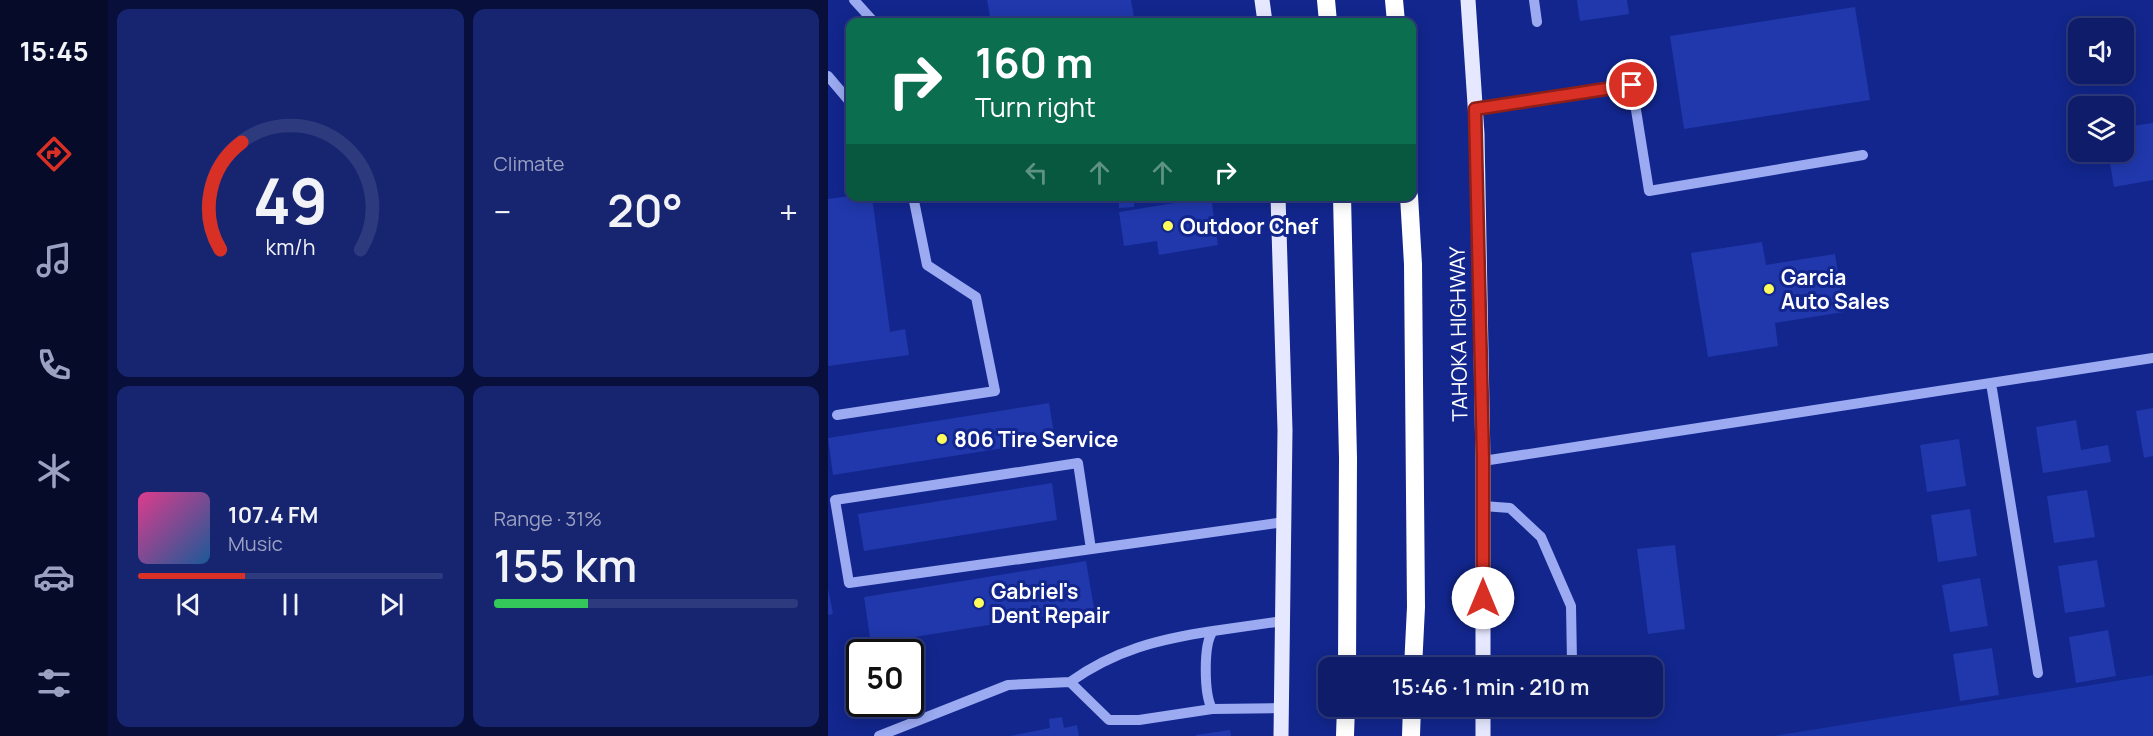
<!DOCTYPE html>
<meta charset="utf-8">
<style>
:root{--surface:#0e1c6a;--page:#172570;--text:#f1f3f6;--muted:#9ba1c1;--line:#2e3a7e;--accent:#d93025}
body{margin:0;font-family:Manrope,sans-serif;background:var(--page);color:var(--text);height:100vh;display:flex;flex-direction:column;font-size:22px;white-space:nowrap}
*{box-sizing:border-box;margin:0}
p{font-size:20px;color:var(--muted)}
.icon{flex:none;width:33px;height:33px;fill:none;stroke:currentColor;stroke-width:2;stroke-linecap:round;stroke-linejoin:round}
.map{position:relative;flex:1;overflow:hidden}
.sheet{display:flex;flex-direction:column;gap:9px;padding:9px;background:#080f3a;width:720px}
.sheet>*{flex:none}
.banner{position:absolute;left:18px;top:18px;width:570px;height:183px;border-radius:12px;box-shadow:0 3px 15px #0003,0 0 0 2px var(--line);background:#0b6e4f;color:#fff;overflow:hidden}
.buttons{position:absolute;left:1240px;top:18px;display:grid;gap:12px}
.buttons a{display:grid;place-items:center;width:66px;height:66px;border-radius:12px;background:var(--surface);box-shadow:0 3px 15px #0003,0 0 0 2px var(--line);font-size:30px}
.speed{position:absolute;left:18px;top:639px;display:flex;gap:12px;font-size:30px;font-weight:700;text-align:center}
.speed>*{display:grid;place-content:center;width:78px;height:78px;border-radius:50%;background:var(--surface);box-shadow:0 3px 15px #0003,0 0 0 2px var(--line);line-height:1}
.speed .limit{border:3px solid #111;border-radius:9px;background:#fff;color:#111}
.pin{position:absolute;display:grid;place-items:center;width:51px;height:51px;color:#fff;margin:-26px;border:3px solid #fff;border-radius:50%;box-shadow:0 2px 6px #0007}
.me{position:absolute;width:66px;margin:-33px;rotate:0deg;stroke-linejoin:round;filter:drop-shadow(0 0 4px #0008)}
.turn{display:flex;align-items:center;gap:21px;height:126px;padding:0 30px;font-size:27px}
.turn .icon{width:78px;height:78px;stroke-width:2.5}
.turn b{display:block;font-size:42px;line-height:51px}
.lanes{display:flex;align-items:center;height:57px;padding:0 30px;background:#0003;justify-content:center;gap:30px;direction:ltr}
.lanes .off{opacity:.35}
.big{font-size:45px;font-weight:600;line-height:1.1}
.sheet .card{flex:1;display:flex;flex-direction:column;justify-content:center;gap:9px;min-width:0;padding:0 21px;border-radius:12px;background:var(--page)}
.sheet .dial{align-items:center;gap:0}
.dial svg{height:156px;overflow:visible;fill:none;stroke:var(--line);stroke-width:7;stroke-linecap:round;text-anchor:middle}
.dial text{fill:var(--text);stroke:none}
.song{display:flex;align-items:center;gap:18px}
.cover{width:72px;height:72px;border-radius:9px;background:linear-gradient(135deg,hsl(330 70% 55%),hsl(210 70% 35%))}
.played{height:6px;border-radius:3px;background:linear-gradient(90deg,var(--accent) 35%,var(--line) 35%)}
.keys{display:flex;justify-content:space-around;direction:ltr}
.heat{display:flex;justify-content:space-between;align-items:center;font-size:33px;direction:ltr}
.charge{height:9px;border-radius:4px;background:linear-gradient(90deg,#34c759 31%,var(--line) 0)}
.sheet .tiles{flex:1;display:grid;gap:9px;grid-template-columns:repeat(2,1fr)}
.trip{position:absolute;left:490px;top:657px;width:345px;height:60px;border-radius:12px;background:var(--surface);box-shadow:0 3px 15px #0003,0 0 0 2px var(--line);font-weight:600;line-height:60px;text-align:center}
main{display:flex;flex:1;min-height:0}
.dock{display:flex;flex-direction:column;width:108px;justify-content:space-around;align-items:center;background:#060b2a;color:var(--muted)}
.dock .icon{width:42px;height:42px}
.dock .on{color:var(--accent)}
.dock b{font-size:27px;color:var(--text)}
.map>svg:first-child{display:block}
</style>
<main>
<nav class="dock">
<b>15:45</b>
<svg class="icon on" aria-label="directions" viewBox="0 0 24 24"><path d="M12 3l9 9-9 9-9-9zM9 14v-3h6M13 9l2 2-2 2"/></svg>
<svg class="icon" aria-label="music" viewBox="0 0 24 24"><path d="M9 18V5l10-2v13"/><circle cx="6" cy="18" r="3"/><circle cx="16" cy="16" r="3"/></svg>
<svg class="icon" aria-label="phone" viewBox="0 0 24 24"><path d="M5 4h4l2 5-3 2q2 4 5 5l2-3 5 2v4C11 20 4 13 5 4z"/></svg>
<svg class="icon" aria-label="climate" viewBox="0 0 24 24"><path d="M12 3v18M4 7l16 10M4 17L20 7"/></svg>
<svg class="icon" aria-label="car" viewBox="0 0 24 24"><path d="M5 17H2v-5l4-1 3-4h7l3 4 3 1v5h-3M9 17h6M6 11h13"/><circle cx="7" cy="17" r="2"/><circle cx="17" cy="17" r="2"/></svg>
<svg class="icon" aria-label="filters" viewBox="0 0 24 24"><path d="M4 7h16M4 17h16"/><circle cx="9" cy="7" r="2"/><circle cx="15" cy="17" r="2"/></svg>
</nav>
<section class="sheet">
<div class="tiles">
<div class="card dial"><svg viewBox="0 0 100 80">
<path d="M14 69A42 42 0 1 1 86 69"/>
<path d="M14 69A42 42 0 0 1 25 14" stroke="#d93025"/>
<text x="50" y="56" font-size="32" font-weight="700">49</text>
<text x="50" y="72" font-size="11">km/h</text>
</svg></div>
<div class="card"><p>Climate</p>
<div class="heat"><a>−</a><b class="big">20°</b><a>+</a></div>
</div>
<div class="card">
<div class="song"><i class="cover"></i><div><b>107.4 FM</b><p>Music</p></div></div>
<div class="played"></div>
<div class="keys"><svg class="icon" aria-label="previous" viewBox="0 0 24 24"><path d="M18 5L8 12l10 7zM5 5v14"/></svg><svg class="icon" aria-label="pause" viewBox="0 0 24 24"><path d="M8 5v14M16 5v14"/></svg><svg class="icon" aria-label="next" viewBox="0 0 24 24"><path d="M6 5l10 7-10 7zM19 5v14"/></svg></div>
</div>
<div class="card"><p>Range · 31%</p><b class="big">155 km</b><div class="charge"></div></div>
</div>
</section>
<div class="map">
<svg width="1325" height="736" viewBox="0 0 1325 736">
<rect width="100%" height="100%" fill="#12268d"/>
<path fill="#1a33a7" d="M1325 675V736H945Z"/>
<path fill="#2038ac" d="M159 0H303L307 22H163Z
M749 0H799L801 14 752 21Z
M1027 7 1042 100 856 129 842 36Z
M1325 123V180L1286 187 1280 152H1296V127Z
M22 196H44L62 332 77 329 81 355 0 366V199Z
M306 197V207L291 208V198Z
M383 197 390 245 331 255 329 241 296 246 291 212Z
M934 242 938 265 1007 254 1016 312 947 323 950 346 880 357 863 253Z
M221 403 227 440 5 475 0 438Z
M1325 408V456L1316 458 1308 411Z
M1248 420 1253 450 1280 445 1283 462 1215 473 1208 427Z
M1131 439 1138 486 1099 492 1092 445Z
M224 483 229 520 36 551 30 514Z
M1259 490 1267 537 1226 543 1219 496Z
M1142 509 1149 556 1110 562 1103 515Z
M847 545 857 629 820 634 809 549Z
M1269 560 1277 607 1237 613 1230 566Z
M258 561 266 608 43 644 36 597Z
M1152 578 1160 626 1122 632 1114 585Z
M0 588 5 614 0 615Z
M1280 630 1288 676 1248 683 1241 637Z
M1164 648 1171 695 1132 701 1125 654Z
M234 717 236 728 249 725 251 736H182L222 728 221 719Z
M402 730 403 736H368V735Z"/>
<g fill="none" stroke-linecap="round" stroke-linejoin="round">
<path stroke="#9baaf1" stroke-width="10" d="M26 0 46 22
M706 0 709 22
M0 76 22 102
M647 109 804 85 821 191 1035 155
M1163 383 1210 673
M9 415 167 391 148 297 99 265 85 196
M655 461 1325 358
M655 506 682 508 713 537 743 606 744 662 739 668
M263 549 250 463 7 500 21 583 456 522
M242 682C287 650 331 639 385 631
M454 708 384 709C376 694 375 644 385 631L455 621
M655 713 680 712 691 706
M51 736 180 685 242 682 281 720H311L384 709"/>
<path stroke="#e5e8ff" stroke-width="15" d="M434 0 437 22
M640 0 649 134 655 461V668
M450 196 457 430 453 736
M655 736V706"/>
<path stroke="#fff" stroke-width="18" d="M498 0 500 22
M566 0 568 22
M514 196 520 458 519 668
M581 196 585 264 588 607 585 668
M517 736 518 706
M583 736 584 706"/>
</g>
<g fill="none" stroke-linecap="round" stroke-linejoin="round">
<defs>
<path id="route" d="M655 598V460L647 109 804 85"/>
</defs>
<use href="#route" stroke="#8d1f18" stroke-width="15"/>
<use href="#route" stroke="#d93025" stroke-width="10"/>
</g>
<g fill="#fffd5b" stroke="#12268d" stroke-width="2">
<circle cx="340" cy="226" r="6"/>
<circle cx="941" cy="289" r="6"/>
<circle cx="114" cy="439" r="6"/>
<circle cx="151" cy="603" r="6"/>
</g>
<g text-anchor="middle" dominant-baseline="central" stroke-width="6" stroke-linejoin="round" paint-order="stroke">
<g font-size="21" font-weight="bold" fill="#fff" stroke="#12268d" text-anchor="start">
<text x="352" y="226">Outdoor Chef</text>
<text x="953" y="277">Garcia<tspan x="953" dy="24">Auto Sales</tspan></text>
<text x="126" y="439">806 Tire Service</text>
<text x="163" y="591">Gabriel's<tspan x="163" dy="24">Dent Repair</tspan></text>
</g>
<g font-size="21" fill="#fff" stroke="#12268d">
<text transform="translate(630 334) rotate(-91)">TAHOKA HIGHWAY</text>
</g>
</g>
</svg>
<div class="buttons">
<a><svg class="icon" aria-label="sound" viewBox="0 0 24 24"><path d="M4 9h4l5-4v14l-5-4H4zM17 9q2 3 0 6"/></svg></a>
<a><svg class="icon" aria-label="layers" viewBox="0 0 24 24"><path d="M12 4l9 5-9 5-9-5zM3 14l9 5 9-5"/></svg></a>
</div>
<div class="speed"><div class="limit">50</div></div>
<div class="pin" style="left:804px;top:85px;background:#d93025"><svg class="icon" aria-label="arrive" viewBox="0 0 24 24"><path d="M6 21V4h12l-3 4 3 4H6"/></svg></div>
<svg class="me" style="left:655px;top:598px" viewBox="-20 -20 40 40"><circle r="19" fill="#fff"/><path d="M0-13L10 11 0 6-10 11z" fill="#d93025"/></svg>
<div class="trip">15:46 · 1 min · 210 m</div>
<div class="banner">
<div class="turn"><svg class="icon" aria-label="right" viewBox="0 0 24 24"><path d="M7 20v-9h11M14 6l5 5-5 5"/></svg><div><b>160 m</b>Turn right</div></div>
<div class="lanes"><svg class="icon off" aria-label="left" viewBox="0 0 24 24"><path d="M17 20v-9H6M10 6l-5 5 5 5"/></svg><svg class="icon off" aria-label="ahead" viewBox="0 0 24 24"><path d="M12 20V5M6 11l6-6 6 6"/></svg><svg class="icon off" aria-label="ahead" viewBox="0 0 24 24"><path d="M12 20V5M6 11l6-6 6 6"/></svg><svg class="icon" aria-label="right" viewBox="0 0 24 24"><path d="M7 20v-9h11M14 6l5 5-5 5"/></svg></div>
</div>
</div>
</main>
